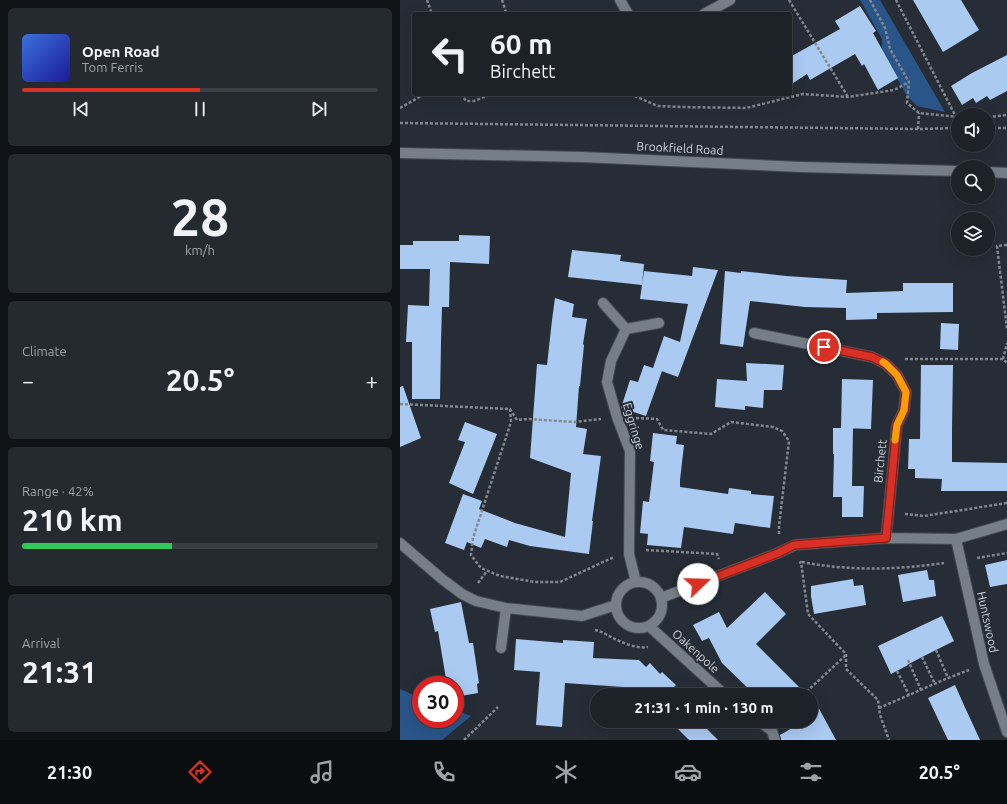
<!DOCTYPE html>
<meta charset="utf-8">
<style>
:root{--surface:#1c2228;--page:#252a30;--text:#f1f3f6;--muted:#a0a4a8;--line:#3a3f45;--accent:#d93025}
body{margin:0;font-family:Ubuntu,sans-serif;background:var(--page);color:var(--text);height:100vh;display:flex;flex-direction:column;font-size:15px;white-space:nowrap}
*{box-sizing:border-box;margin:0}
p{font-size:13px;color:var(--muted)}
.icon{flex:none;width:22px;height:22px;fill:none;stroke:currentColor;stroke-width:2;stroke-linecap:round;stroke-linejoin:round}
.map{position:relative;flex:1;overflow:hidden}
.side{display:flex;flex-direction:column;gap:8px;padding:8px;background:#0f1316;width:400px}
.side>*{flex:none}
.hud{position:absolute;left:12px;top:12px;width:380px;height:84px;border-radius:4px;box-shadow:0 4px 16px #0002,0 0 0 1px var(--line);background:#1c2228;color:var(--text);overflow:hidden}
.tools{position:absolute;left:551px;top:108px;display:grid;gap:8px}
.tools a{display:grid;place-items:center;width:44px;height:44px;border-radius:50%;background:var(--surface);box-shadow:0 4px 16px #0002,0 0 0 1px var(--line);font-size:20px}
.speed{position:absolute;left:12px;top:676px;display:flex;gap:8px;font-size:20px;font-weight:700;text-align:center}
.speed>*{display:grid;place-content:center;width:52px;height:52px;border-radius:50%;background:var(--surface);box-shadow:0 4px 16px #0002,0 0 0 1px var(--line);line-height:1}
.speed .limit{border:6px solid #d22;background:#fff;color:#111}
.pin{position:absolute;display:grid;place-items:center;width:34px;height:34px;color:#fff;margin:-17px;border:2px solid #fff;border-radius:50%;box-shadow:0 1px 4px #0007}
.me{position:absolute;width:44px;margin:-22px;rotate:69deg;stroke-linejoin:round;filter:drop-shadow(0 0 3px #0008)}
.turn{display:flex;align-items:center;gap:14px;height:84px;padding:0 12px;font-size:18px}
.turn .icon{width:52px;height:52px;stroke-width:2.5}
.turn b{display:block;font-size:28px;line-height:34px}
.big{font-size:30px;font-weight:700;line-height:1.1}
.side .widget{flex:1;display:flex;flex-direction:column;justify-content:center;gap:6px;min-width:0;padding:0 14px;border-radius:6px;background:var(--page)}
.side .dial{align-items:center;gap:0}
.dial b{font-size:52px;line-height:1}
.song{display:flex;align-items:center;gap:12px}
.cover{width:48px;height:48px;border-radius:6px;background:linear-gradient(135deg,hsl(220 70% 55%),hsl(240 70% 35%))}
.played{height:4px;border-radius:2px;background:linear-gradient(90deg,var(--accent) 50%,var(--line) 50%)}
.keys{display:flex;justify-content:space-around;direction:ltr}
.heat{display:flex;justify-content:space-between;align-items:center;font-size:22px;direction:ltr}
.charge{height:6px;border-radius:3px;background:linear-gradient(90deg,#34c759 42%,var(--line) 0)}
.trip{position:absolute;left:190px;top:688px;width:228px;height:40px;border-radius:20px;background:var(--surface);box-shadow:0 4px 16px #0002,0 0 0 1px var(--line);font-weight:700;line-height:40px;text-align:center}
.menu{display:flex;height:64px;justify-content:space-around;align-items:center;background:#0b0e10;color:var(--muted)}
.menu .icon{width:28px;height:28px}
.menu .active{color:var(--accent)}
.menu b{font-size:18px;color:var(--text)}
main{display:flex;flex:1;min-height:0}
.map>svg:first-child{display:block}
</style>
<main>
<section class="side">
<div class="widget">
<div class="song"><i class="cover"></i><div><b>Open Road</b><p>Tom Ferris</p></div></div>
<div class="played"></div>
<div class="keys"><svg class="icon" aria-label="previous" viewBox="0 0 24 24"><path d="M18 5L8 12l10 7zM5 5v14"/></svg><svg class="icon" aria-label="pause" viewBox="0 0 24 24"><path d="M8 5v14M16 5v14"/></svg><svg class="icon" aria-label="next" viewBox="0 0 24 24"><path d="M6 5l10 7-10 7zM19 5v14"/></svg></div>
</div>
<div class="widget dial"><b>28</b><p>km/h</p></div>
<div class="widget"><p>Climate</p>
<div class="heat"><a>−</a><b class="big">20.5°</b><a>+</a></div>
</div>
<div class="widget"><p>Range · 42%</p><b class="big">210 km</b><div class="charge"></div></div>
<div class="widget"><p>Arrival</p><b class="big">21:31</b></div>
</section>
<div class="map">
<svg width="607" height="740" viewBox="0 0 607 740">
<rect width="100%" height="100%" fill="#262d36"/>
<path fill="#2a5589" d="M460 0H480L545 112 517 106 507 96 482 52V39Z
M0 689 21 698V719H55V710L71 716 42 740H0Z"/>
<path fill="#aacaf2" d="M513 0H561L579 30 543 52Z
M460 6 476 31 473 33 498 78 478 90 464 64 462 66 455 54 410 80 407 74 390 85V57L440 29 435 21Z
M607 55V91L590 100 587 96 576 103 573 98 562 105 551 86 572 73Z
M59 235 90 236 89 264 50 262 49 307H37H42L41 342 40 399H12V342H6L8 305 29 306 30 269H0V245H13V241H59Z
M172 250 221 255 220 261 244 264 242 285 168 277Z
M293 267 318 270 278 377 253 368 264 336 280 342 288 304 240 299 244 271 292 276Z
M325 271 341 273V271L386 276 447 280 446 293 503 291V283H553V312L477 313V319L446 320V308L405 307 350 301 343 347 320 344Z
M155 298 174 304 172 317 187 319 183 344 184 345 180 386H179L176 427 187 429 183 454 201 456 192 521H193L189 554 130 546 109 540 107 547 85 539 81 548 67 542 64 550 45 543 63 494 82 501 79 509 115 523 165 537 171 473 130 458 137 364 147 365 152 320Z
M541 323 559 324 558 350 540 349Z
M346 363 384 365 382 390H364L363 408 345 406V410L315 407 317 379 347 381Z
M244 365 262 371 246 416 221 408 230 380 238 382Z
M521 365H553L552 428V462L607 463V491H541L542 479 515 478V469H508L509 439H520Z
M442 379 473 380 471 429 441 428Z
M3 386 21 438 0 447V387Z
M65 422 97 434 73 494 49 483 65 442 58 440Z
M433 428H453L452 486H464L463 517H442V497H433L434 454H433Z
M253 433 277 436 276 444 284 445 280 480V487L328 494 329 488 351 491V494L374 496 370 528 335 523 333 534 284 527 281 548 247 545 248 534 240 533 243 501 249 502 254 462 250 461Z
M607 560V584L590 587 585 565Z
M527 570 529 580H534L536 596 503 602 498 575Z
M453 579 454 586 463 585 466 605 414 614 411 596V586Z
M365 592 386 614 356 644 407 695H355L322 663 309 638 302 641 293 625 319 612 327 628Z
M61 602 69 643H73L79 683 77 684 78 693 55 697V685H47L38 631 35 632 30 609Z
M542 616 554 641 522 657 507 665H508L491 674 478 646Z
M116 639 163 643V640L194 642 193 658 239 660 246 667 250 663 260 674 262 672 276 685 273 688 280 695H245L238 688 165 683 162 727 136 725 140 672 114 670Z
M555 685 563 703 580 740H548L528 698Z
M411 699 413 704 416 703 436 740H381L380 735 394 727 391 721H411Z
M270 721H299L318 740H289Z"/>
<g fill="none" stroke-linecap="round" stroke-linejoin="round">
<defs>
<path id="lane" d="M304 14 330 0"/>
<path id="street" d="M220 0 228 14
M203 303 226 329 259 323
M226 329 211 361 207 382 217 417 230 451 229 554 236 582
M354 333 472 357 486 364 497 375 506 392 504 410 497 425 486 538
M556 539 584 664 607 732
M0 543 42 579 62 594 76 601 106 608 182 616 216 605
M216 605a23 23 0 1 1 46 0a23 23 0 1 1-46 0Z
M261 598 378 553 395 545 486 538 556 539 607 524
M249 626 325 695
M101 648 106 608
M359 721 372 731 375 740"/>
<path id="secondary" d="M0 153 182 157 401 167 558 171
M588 172 607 173"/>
</defs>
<use href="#lane" stroke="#454a52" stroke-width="12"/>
<use href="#street" stroke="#454a52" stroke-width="12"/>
<use href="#secondary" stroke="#454a52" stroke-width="12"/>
<path stroke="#83888f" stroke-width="2.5" stroke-dasharray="3 2" stroke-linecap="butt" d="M27 0 32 14
M102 0 105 9 106 14
M389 0 448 97
M470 0 485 28 490 49 509 82 507 103 519 113 558 117
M496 0 556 117
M61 94 66 101H74L92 94
M230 94 258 106 281 107 346 108 403 94 448 97 494 90 509 82
M0 108 25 94
M588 117 607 115
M0 123 518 129 558 128
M588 128H607
M518 129 519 113
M607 245 597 246 607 329
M505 359H603L607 363
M603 359 607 343
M0 404 110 409 117 420 128 419 174 422 201 419
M110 409 111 422 73 538 71 555 81 568 100 576 135 582H160L214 557
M236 418 257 419 263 430 311 434 331 422 373 427 382 431 389 441 379 526V535
M505 514 524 516 607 503
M246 550 317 554 319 559
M577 558 607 553
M402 562C448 571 497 570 544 563
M399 563 401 562 408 614 446 654V669L478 700 480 715 489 740
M78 583 87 571
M195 630C201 631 207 635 213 638 223 643 237 649 248 647
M536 650 548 678
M522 657 535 684
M508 660 521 690
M497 671 509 695
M403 695 446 655
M479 708 548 678 569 670
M64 740 98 707"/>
<use href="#lane" stroke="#767e88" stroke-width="10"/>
<use href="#street" stroke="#767e88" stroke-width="10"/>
<use href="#secondary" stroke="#767e88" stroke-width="10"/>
</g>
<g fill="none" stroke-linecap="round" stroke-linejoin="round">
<defs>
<path id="route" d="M298 584 378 553 394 545 486 538 497 425 504 410 506 392 497 375 486 364 472 357 424 347"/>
</defs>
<use href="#route" stroke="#8d1f18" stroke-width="10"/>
<use href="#route" stroke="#d93025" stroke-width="7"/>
<path stroke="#f59e0b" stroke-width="7" d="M483 362 486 364 497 375 506 392 504 410 497 425 495 440"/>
</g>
<g text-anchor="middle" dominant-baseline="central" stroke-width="4" stroke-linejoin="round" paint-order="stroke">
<g font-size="12" fill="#cfd3d9" stroke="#262d36">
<text transform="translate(280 148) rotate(3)">Brookfield Road</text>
<text transform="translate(234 426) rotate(73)">Eggringe</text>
<text transform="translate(480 461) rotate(-84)">Birchett</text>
<text transform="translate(588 622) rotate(78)">Huntswood</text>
<text transform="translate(296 651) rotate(42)">Oakenpole</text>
</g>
</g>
</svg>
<div class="tools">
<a><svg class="icon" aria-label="sound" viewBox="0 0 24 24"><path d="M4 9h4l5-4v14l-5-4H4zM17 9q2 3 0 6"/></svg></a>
<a><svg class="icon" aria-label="search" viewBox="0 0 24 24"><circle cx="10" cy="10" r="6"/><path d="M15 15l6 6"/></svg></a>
<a><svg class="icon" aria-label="layers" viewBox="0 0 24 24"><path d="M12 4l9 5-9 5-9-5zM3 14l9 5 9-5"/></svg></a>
</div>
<div class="speed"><div class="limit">30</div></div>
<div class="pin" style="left:424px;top:347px;background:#d93025"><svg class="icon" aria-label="arrive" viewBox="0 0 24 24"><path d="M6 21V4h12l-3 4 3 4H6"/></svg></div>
<svg class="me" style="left:298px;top:584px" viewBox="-20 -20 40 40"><circle r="19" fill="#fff"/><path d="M0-13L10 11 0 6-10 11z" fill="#d93025"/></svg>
<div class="trip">21:31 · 1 min · 130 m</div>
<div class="hud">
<div class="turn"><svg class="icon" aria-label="left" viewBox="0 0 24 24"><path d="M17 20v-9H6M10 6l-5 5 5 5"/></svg><div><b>60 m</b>Birchett</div></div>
</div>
</div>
</main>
<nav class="menu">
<b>21:30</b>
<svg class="icon active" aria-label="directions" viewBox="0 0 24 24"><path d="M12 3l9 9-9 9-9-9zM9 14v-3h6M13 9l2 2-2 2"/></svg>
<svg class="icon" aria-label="music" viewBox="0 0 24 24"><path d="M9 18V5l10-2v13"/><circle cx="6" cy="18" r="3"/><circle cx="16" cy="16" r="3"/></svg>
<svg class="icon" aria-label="phone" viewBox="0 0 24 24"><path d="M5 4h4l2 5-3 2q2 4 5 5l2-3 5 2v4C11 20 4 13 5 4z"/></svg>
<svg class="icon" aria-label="climate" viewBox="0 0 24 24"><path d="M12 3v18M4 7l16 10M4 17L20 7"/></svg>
<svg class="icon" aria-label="car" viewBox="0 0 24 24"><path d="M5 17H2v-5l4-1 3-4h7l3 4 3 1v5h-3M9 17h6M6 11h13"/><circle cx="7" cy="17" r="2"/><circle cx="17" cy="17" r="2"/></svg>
<svg class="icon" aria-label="filters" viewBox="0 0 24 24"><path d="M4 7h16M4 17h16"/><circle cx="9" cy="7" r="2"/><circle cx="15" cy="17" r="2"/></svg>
<b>20.5°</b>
</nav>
